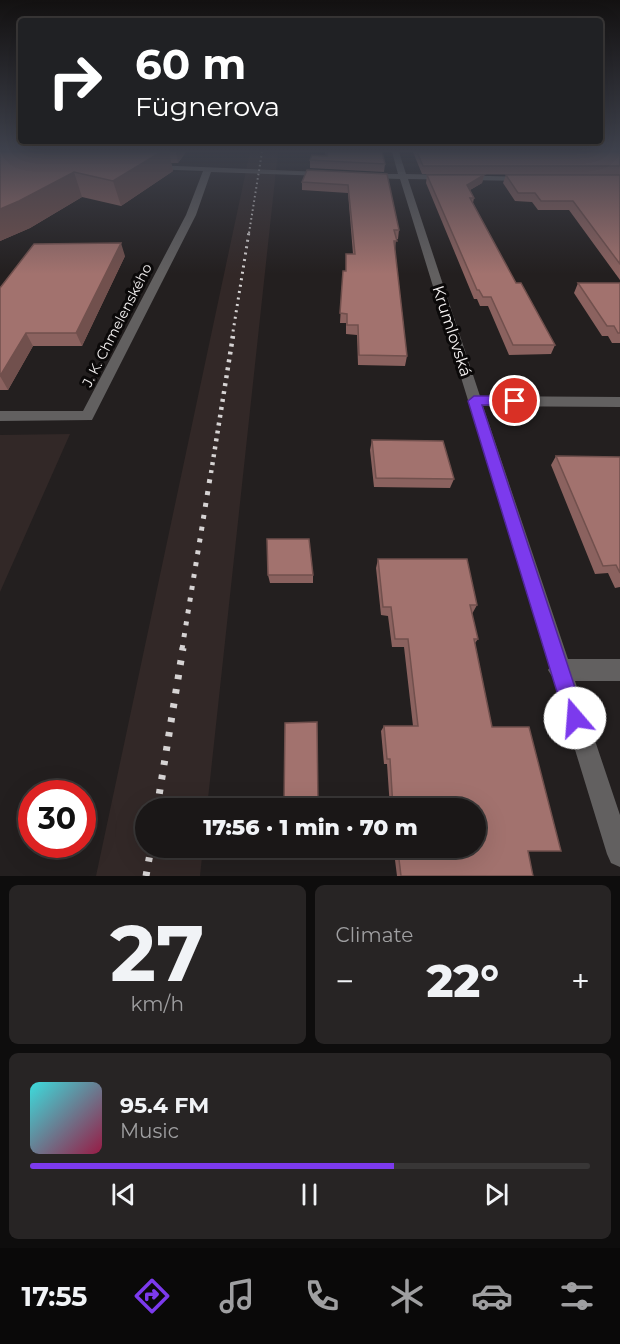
<!DOCTYPE html>
<meta charset="utf-8">
<style>
:root{--surface:#1a1717;--page:#272424;--text:#f1f3f6;--muted:#9f9fa1;--line:#383636;--accent:#7c3aed}
body{margin:0;font-family:Montserrat,sans-serif;background:var(--page);color:var(--text);height:100vh;display:flex;flex-direction:column;font-size:22px;white-space:nowrap}
*{box-sizing:border-box;margin:0}
p{font-size:20px;color:var(--muted)}
.icon{flex:none;width:33px;height:33px;fill:none;stroke:currentColor;stroke-width:2;stroke-linecap:round;stroke-linejoin:round}
.map{position:relative;height:876px;overflow:hidden}
.side{display:flex;flex-direction:column;gap:9px;padding:9px;background:#0e0d0d;flex:1}
.side>*{flex:none}
.guide{position:absolute;left:18px;top:18px;width:585px;height:126px;border-radius:6px;box-shadow:0 6px 24px #0002,0 0 0 2px var(--line);background:#202124;color:#fff;overflow:hidden}
.speed{position:absolute;left:18px;top:780px;display:flex;gap:12px;font-size:30px;font-weight:700;text-align:center}
.speed>*{display:grid;place-content:center;width:78px;height:78px;border-radius:50%;background:var(--surface);box-shadow:0 6px 24px #0002,0 0 0 2px var(--line);line-height:1}
.speed .limit{border:9px solid #d22;background:#fff;color:#111}
.pin{position:absolute;display:grid;place-items:center;width:51px;height:51px;color:#fff;margin:-26px;border:3px solid #fff;border-radius:50%;box-shadow:0 2px 6px #0007}
.me{position:absolute;width:66px;margin:-33px;rotate:342deg;stroke-linejoin:round;filter:drop-shadow(0 0 4px #0008)}
.turn{display:flex;align-items:center;gap:21px;height:126px;padding:0 18px;font-size:27px}
.turn .icon{width:78px;height:78px;stroke-width:2.5}
.turn b{display:block;font-size:42px;line-height:51px}
.big{font-size:45px;font-weight:800;line-height:1.1}
.side .card{flex:1;display:flex;flex-direction:column;justify-content:center;gap:9px;min-width:0;padding:0 21px;border-radius:9px;background:var(--page)}
.side .dial{align-items:center;gap:0}
.dial b{font-size:78px;line-height:1}
.song{display:flex;align-items:center;gap:18px}
.cover{width:72px;height:72px;border-radius:9px;background:linear-gradient(135deg,hsl(180 70% 55%),hsl(340 70% 35%))}
.played{height:6px;border-radius:3px;background:linear-gradient(90deg,var(--accent) 65%,var(--line) 65%)}
.keys{display:flex;justify-content:space-around;direction:ltr}
.heat{display:flex;justify-content:space-between;align-items:center;font-size:33px;direction:ltr}
.side .tiles{flex:1;display:grid;gap:9px;grid-template-columns:1fr 1fr}
.card:last-child{grid-column:span 2}
.trip{position:absolute;left:135px;top:798px;width:351px;height:60px;border-radius:30px;background:var(--surface);box-shadow:0 6px 24px #0002,0 0 0 2px var(--line);font-weight:800;line-height:60px;text-align:center}
.tab-bar{display:flex;height:96px;justify-content:space-around;align-items:center;background:#0a0909;color:var(--muted)}
.tab-bar .icon{width:42px;height:42px}
.tab-bar .on{color:var(--accent)}
.tab-bar b{font-size:27px;color:var(--text)}
.map>svg:first-child{display:block}
</style>
<div class="map">
<svg width="620" height="876" viewBox="0 0 620 876">
<rect width="100%" height="100%" fill="#231f1f"/>
<path fill="#322827" d="M250 152H278L207 808H146V848H203L200 876H96Z
M70 434 0 592V435Z"/>
<g fill="none" stroke-linecap="round" stroke-linejoin="round">
<path fill="#626060" fill-rule="evenodd" d="M392 152H399L406 174 525 177 529 179 525 181 408 179 480 396 620 397V407L483 406 568 659H620V681H575L620 815V867L611 863 607 854 553 678 548 670 550 667 400 179 369 178 365 176 369 174H398Z
M153 165 324 172 328 174 324 176 211 172 196 215 92 420 0 421V411H83L186 215 203 171 150 169 149 167Z"/>
<path stroke="#d6d3d3" stroke-width="2" stroke-dasharray="1.5 3" stroke-linecap="butt" d="M249 233 262 152"/>
<path stroke="#d6d3d3" stroke-width="3" stroke-dasharray="2 4.5" stroke-linecap="butt" d="M232 338 249 232"/>
<path stroke="#d6d3d3" stroke-width="4.5" stroke-dasharray="3 5" stroke-linecap="butt" d="M211 473 233 336"/>
<path stroke="#d6d3d3" stroke-width="5" stroke-dasharray="4 8" stroke-linecap="butt" d="M182 649 211 472"/>
<path stroke="#d6d3d3" stroke-width="7" stroke-dasharray="4.5 10" stroke-linecap="butt" d="M157 808 183 648
M146 876 151 848"/>
</g>
<path fill="#8b625f" d="M0 152H186L178 163H171L173 171 121 206 82 197 30 228 0 241Z
M325 152H382L385 164 384 172 310 168V160L326 156Z
M413 152H620V175L422 174Z
M387 174 399 230 398 239H396L395 250 407 356 405 366 358 365 357 335 346 334V323H340L343 271H346V254H353L348 193 302 190V182Z
M427 175H484L482 183 470 190 474 198 473 203 516 283 555 345 551 354 509 355 488 306H480L477 299H474L426 183Z
M506 175H620V280L569 210H538L532 202 515 201 503 183Z
M125 256 82 346H33L8 390H0V288Z
M578 283H620V343H612L608 336H602L574 293Z
M372 440 454 479 450 488 374 487 370 450Z
M556 456 620 457V587L615 588 608 573 595 574 551 465Z
M378 559 477 605 472 614 478 639 475 643 492 727 528 852 533 876H397L394 852H392V848H476V808H390L387 764H384L381 731 384 726H413L404 647H392L388 616 381 615 376 568Z
M268 575H313V583H270Z
M317 722 318 808H284V807Z"/>
<path fill="#71504d" d="M161 152H169L173 171 121 206 113 181Z
M176 152H186L178 163Z
M74 172 82 197 30 228 0 241V209Z
M484 175 482 183 465 193 467 185Z
M121 243 125 256 82 346 76 333Z
M26 333 33 346 8 390 0 376Z"/>
<path fill="#a2726e" stroke="#71504d" stroke-width="1.5" d="M0 152H161L113 181 74 172 19 201 0 209Z
M327 152H382L385 164 310 160 312 155 327 156Z
M417 152H620V166H423Z
M307 170 387 174 399 230H394L397 241H394L407 356 359 355 358 325H347V314L340 313 343 271H346V254H355L348 185 302 182Z
M427 175H484L467 185 474 198H470L516 283H521L555 345H513L491 297H483L479 290H477Z
M506 175H620V264L573 201H541L535 193H518Z
M121 243 76 333H26L0 376V288L34 244Z
M578 283H620V333H618L614 326H607Z
M372 440 443 441 454 479 376 478Z
M556 456 620 457V573L616 565 603 566Z
M267 539H309L313 575H268Z
M378 559H467L477 605H470L478 639H474L492 727H529L561 851H528L533 876H401L398 851H396V848H476V808H393L390 759H387L384 726H418L408 639H395L391 607H383Z
M317 722 318 807H284L285 723Z"/>
<linearGradient id="sky" x2="0" y2="1"><stop stop-color="#131111"/><stop offset="0.55" stop-color="#3f424d"/><stop offset="1" stop-color="#3f424d" stop-opacity="0"/></linearGradient>
<rect width="620" height="274" fill="url(#sky)"/>
<path fill="#7c3aed" stroke="#51269a" stroke-width="1.5" d="M474 396H515L521 401 515 405H482L585 718 582 725 575 728 568 725 565 718 468 401Z"/>
<g text-anchor="middle" dominant-baseline="central" stroke-width="6" stroke-linejoin="round" paint-order="stroke">
<g font-size="14" fill="#f4f1f1" stroke="#0b0909">
<text transform="translate(117 325) rotate(-63)">J. K. Chmelenského</text>
</g>
<g font-size="16" fill="#f4f1f1" stroke="#0b0909">
<text transform="translate(452 331) rotate(72)">Krumlovská</text>
</g>
</g>
</svg>
<div class="speed"><div class="limit">30</div></div>
<div class="pin" style="left:515px;top:401px;background:#d93025"><svg class="icon" aria-label="arrive" viewBox="0 0 24 24"><path d="M6 21V4h12l-3 4 3 4H6"/></svg></div>
<svg class="me" style="left:575px;top:718px" viewBox="-20 -20 40 40"><circle r="19" fill="#fff"/><path d="M0-13L10 11 0 6-10 11z" fill="#7c3aed"/></svg>
<div class="trip">17:56 · 1 min · 70 m</div>
<div class="guide">
<div class="turn"><svg class="icon" aria-label="right" viewBox="0 0 24 24"><path d="M7 20v-9h11M14 6l5 5-5 5"/></svg><div><b>60 m</b>Fügnerova</div></div>
</div>
</div>
<section class="side">
<div class="tiles">
<div class="card dial"><b>27</b><p>km/h</p></div>
<div class="card"><p>Climate</p>
<div class="heat"><a>−</a><b class="big">22°</b><a>+</a></div>
</div>
<div class="card">
<div class="song"><i class="cover"></i><div><b>95.4 FM</b><p>Music</p></div></div>
<div class="played"></div>
<div class="keys"><svg class="icon" aria-label="previous" viewBox="0 0 24 24"><path d="M18 5L8 12l10 7zM5 5v14"/></svg><svg class="icon" aria-label="pause" viewBox="0 0 24 24"><path d="M8 5v14M16 5v14"/></svg><svg class="icon" aria-label="next" viewBox="0 0 24 24"><path d="M6 5l10 7-10 7zM19 5v14"/></svg></div>
</div>
</div>
</section>
<nav class="tab-bar">
<b>17:55</b>
<svg class="icon on" aria-label="directions" viewBox="0 0 24 24"><path d="M12 3l9 9-9 9-9-9zM9 14v-3h6M13 9l2 2-2 2"/></svg>
<svg class="icon" aria-label="music" viewBox="0 0 24 24"><path d="M9 18V5l10-2v13"/><circle cx="6" cy="18" r="3"/><circle cx="16" cy="16" r="3"/></svg>
<svg class="icon" aria-label="phone" viewBox="0 0 24 24"><path d="M5 4h4l2 5-3 2q2 4 5 5l2-3 5 2v4C11 20 4 13 5 4z"/></svg>
<svg class="icon" aria-label="climate" viewBox="0 0 24 24"><path d="M12 3v18M4 7l16 10M4 17L20 7"/></svg>
<svg class="icon" aria-label="car" viewBox="0 0 24 24"><path d="M5 17H2v-5l4-1 3-4h7l3 4 3 1v5h-3M9 17h6M6 11h13"/><circle cx="7" cy="17" r="2"/><circle cx="17" cy="17" r="2"/></svg>
<svg class="icon" aria-label="filters" viewBox="0 0 24 24"><path d="M4 7h16M4 17h16"/><circle cx="9" cy="7" r="2"/><circle cx="15" cy="17" r="2"/></svg>
</nav>
